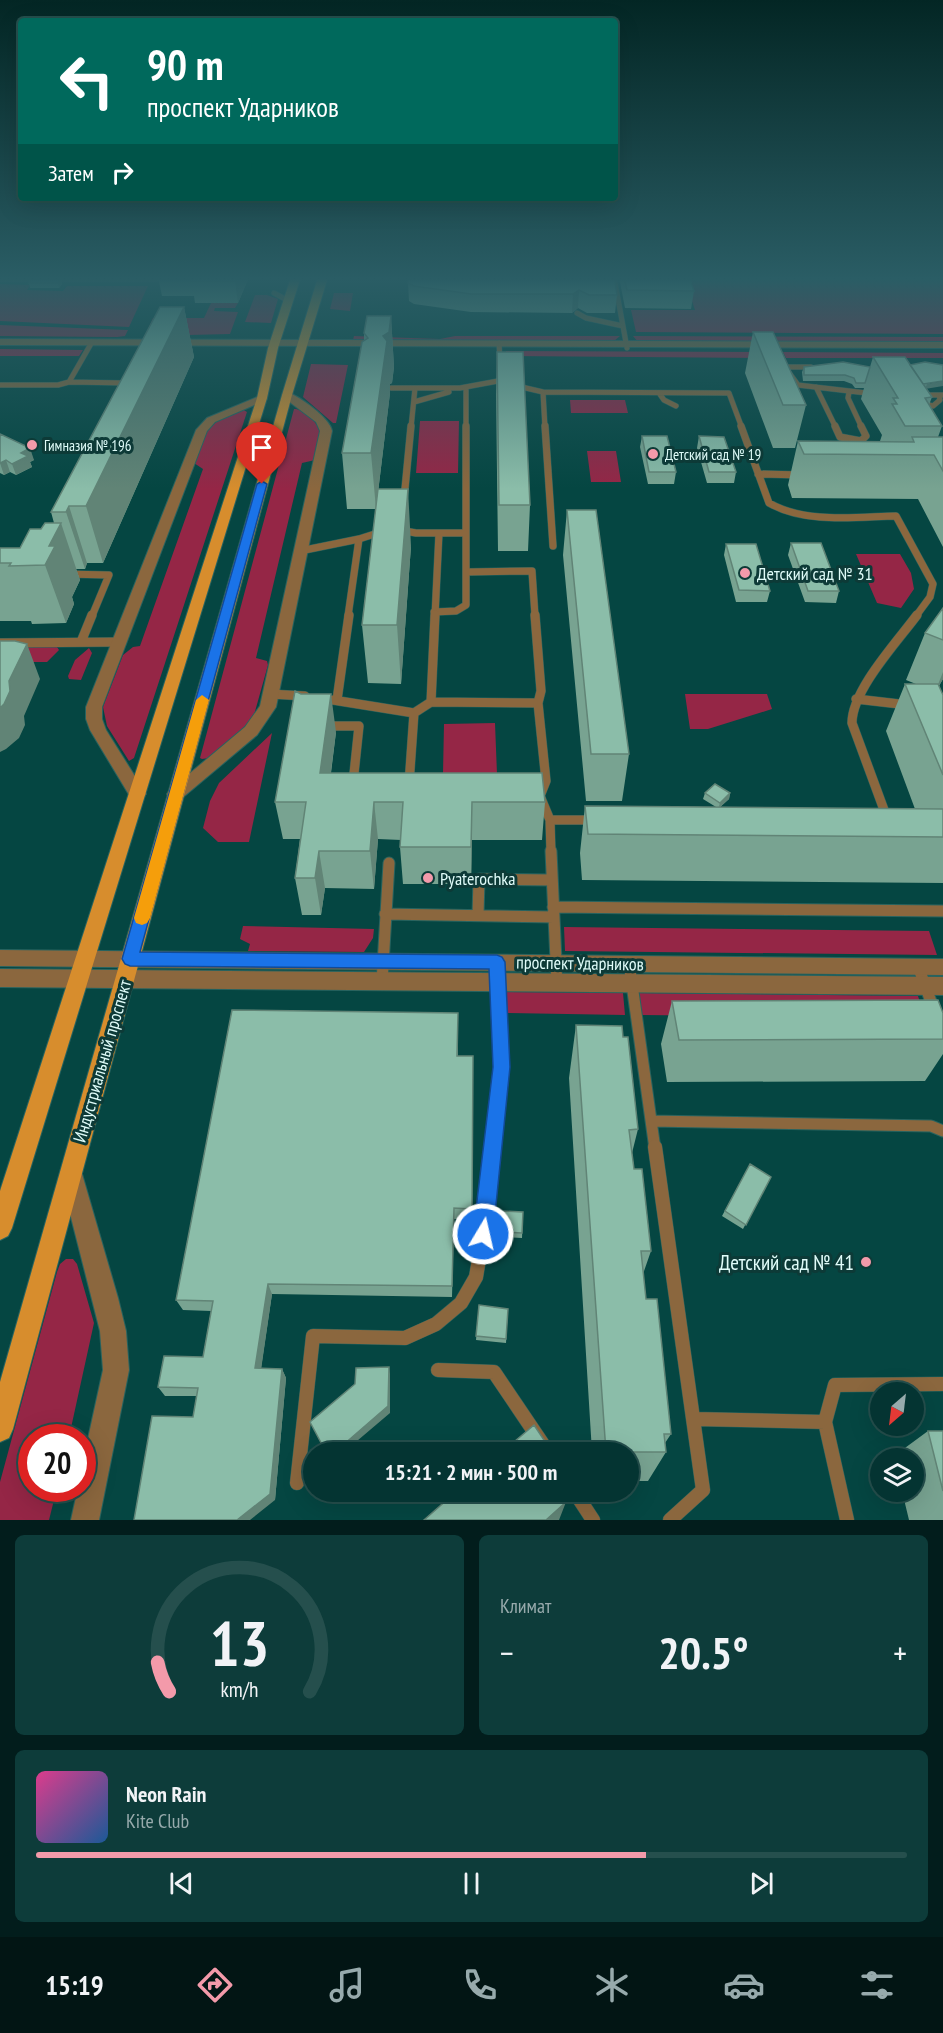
<!DOCTYPE html>
<html lang="ru">
<meta charset="utf-8">
<style>
:root{--surface:#043432;--page:#0d3c3a;--text:#f1f3f6;--muted:#97aaac;--line:#254f4d;--accent:#f39aaa}
body{margin:0;font-family:"PT Sans Narrow",sans-serif;background:var(--page);color:var(--text);height:100vh;display:flex;flex-direction:column;font-size:22px;white-space:nowrap}
*{box-sizing:border-box;margin:0}
p{font-size:20px;color:var(--muted)}
.icon{flex:none;width:33px;height:33px;fill:none;stroke:currentColor;stroke-width:2;stroke-linecap:round;stroke-linejoin:round}
.map{position:relative;height:1520px;overflow:hidden}
.sheet{display:flex;flex-direction:column;gap:15px;padding:15px;background:#021d1c;flex:1}
.sheet>*{flex:none}
.top-card{position:absolute;left:18px;top:18px;width:600px;height:183px;border-radius:6px;box-shadow:0 6px 24px #0002,0 0 0 2px var(--line);background:#00695c;color:#fff;overflow:hidden}
.needle{width:39px;rotate:208deg}
.buttons{position:absolute;left:870px;top:1382px;display:grid;gap:12px}
.buttons a{display:grid;place-items:center;width:54px;height:54px;border-radius:50%;background:var(--surface);box-shadow:0 6px 24px #0002,0 0 0 2px var(--line);font-size:30px}
.speed{position:absolute;left:18px;top:1424px;display:flex;gap:12px;font-size:30px;font-weight:700;text-align:center}
.speed>*{display:grid;place-content:center;width:78px;height:78px;border-radius:50%;background:var(--surface);box-shadow:0 6px 24px #0002,0 0 0 2px var(--line);line-height:1}
.speed .limit{border:9px solid #d22;background:#fff;color:#111}
.pin{position:absolute;display:grid;place-items:center;width:51px;height:51px;color:#fff;margin:-62px -26px;border-radius:50% 50% 50% 0;rotate:-45deg;box-shadow:0 0 6px #0007}
.pin .icon{rotate:45deg}
.me{position:absolute;width:66px;margin:-33px;rotate:9deg;stroke-linejoin:round;filter:drop-shadow(0 0 4px #0008)}
.turn{display:flex;align-items:center;gap:21px;height:126px;padding:0 30px;font-size:27px}
.turn .icon{width:78px;height:78px;stroke-width:2.5}
.turn b{display:block;font-size:42px;line-height:51px}
.then{display:flex;align-items:center;height:57px;padding:0 30px;background:#0003;gap:12px;font-size:22px}
.big{font-size:45px;font-weight:700;line-height:1.1}
.sheet .card{flex:1;display:flex;flex-direction:column;justify-content:center;gap:9px;min-width:0;padding:0 21px;border-radius:9px;background:var(--page)}
.sheet .dial{align-items:center;gap:0}
.dial svg{height:156px;overflow:visible;fill:none;stroke:var(--line);stroke-width:7;stroke-linecap:round;text-anchor:middle}
.dial text{fill:var(--text);stroke:none}
.song{display:flex;align-items:center;gap:18px}
.cover{width:72px;height:72px;border-radius:9px;background:linear-gradient(135deg,hsl(330 70% 55%),hsl(210 70% 35%))}
.played{height:6px;border-radius:3px;background:linear-gradient(90deg,var(--accent) 70%,var(--line) 70%)}
.keys{display:flex;justify-content:space-around;direction:ltr}
.heat{display:flex;justify-content:space-between;align-items:center;font-size:33px;direction:ltr}
.sheet .tiles{flex:1;display:grid;gap:15px;grid-template-columns:1fr 1fr}
.card:last-child{grid-column:span 2}
.trip{position:absolute;left:303px;top:1442px;width:336px;height:60px;border-radius:30px;background:var(--surface);box-shadow:0 6px 24px #0002,0 0 0 2px var(--line);font-weight:700;line-height:60px;text-align:center}
.tabs{display:flex;height:96px;justify-content:space-around;align-items:center;background:#021514;color:var(--muted)}
.tabs .icon{width:42px;height:42px}
.tabs .active{color:var(--accent)}
.tabs b{font-size:27px;color:var(--text)}
.map>svg:first-child{display:block}
</style>
<div class="map">
<svg width="943" height="1520" viewBox="0 0 943 1520">
<rect width="100%" height="100%" fill="#054642"/>
<path fill="#952646" d="M684 277H943V334L636 332 631 310H695Z
M0 284 30 285 27 290 63 291 67 286H148L129 327 0 321Z
M334 293H353L350 311 330 309Z
M255 295H267L278 299 271 323 245 322Z
M211 303H238L235 308H215L214 311 238 312 230 334 145 336 153 318H204Z
M0 325 128 330 125 336 117 337 0 336Z
M354 336 440 339 455 336H620L614 341 353 340Z
M633 336 943 337V343L638 342Z
M0 349 83 350 79 356H0Z
M506 351 772 352 776 358 506 356Z
M783 352 943 353V358H786Z
M311 364 348 365 336 423H333L303 397Z
M570 400H625L628 413H571Z
M242 409 247 412 134 758 129 761 107 726 103 707 123 655 133 647 140 646 203 469 194 463C208 426 204 426 242 409Z
M294 409C300 409 302 411 307 415 326 429 319 439 315 460L302 463 256 658 267 661 268 665 254 715 248 724 209 758 202 759 200 758Z
M420 421H459L458 473H416Z
M587 451H616L621 482H591Z
M856 554H900L911 573 914 589 901 608 877 603Z
M0 647H57L59 650 47 662H0Z
M89 648 92 653 81 680 69 679 68 676 75 660Z
M685 694H767L772 709 708 729H690Z
M495 723 497 774H443L444 724Z
M272 733 249 842H218L203 828 210 801 219 783Z
M243 926 374 929 373 938 364 952 248 951 250 944 240 939Z
M564 927 929 931 937 955 565 951Z
M506 992 623 993 625 1015 506 1013Z
M639 993 918 996 925 1018 641 1015Z
M66 1259H73L77 1264 94 1323 69 1437H32V1488H57L49 1520H0V1482L57 1272 60 1264Z"/>
<g fill="none" stroke-linecap="round" stroke-linejoin="round">
<defs>
<path id="service-far4" d="M614 277 627 348
M0 279H157L158 277
M274 293 289 301
M577 313 586 318 623 326
M92 342 69 382 127 383 125 386
M787 367H811
M790 374 798 385 875 394
M0 385H58L69 382
M513 385 543 392 729 393 742 428
M466 387V428
M816 387 836 428
M391 388H460L498 381 501 378 499 343
M543 392 545 428
M849 392 848 398 862 428
M659 393 664 400 676 406
M918 395H943
M918 401 933 406 940 400 939 395
M414 402 449 392
M411 428 415 388"/>
<path id="service-far3" d="M545 426 553 546
M741 426 769 503C806 524 855 517 896 516L933 584 930 597 916 616
M835 426 840 437 861 441 866 436 861 426
M758 474 801 475
M404 499 411 426
M399 530 416 533H465
M300 551 359 539 384 531
M467 572 532 571 535 616
M65 574 109 575 92 616
M434 612 456 611 466 605V426
M348 616 359 539
M435 616 439 533"/>
<path id="service-far2" d="M535 615 541 691 538 703 546 781 540 796
M81 642 92 615
M0 643 120 642
M270 694 305 696
M856 699 908 705
M333 700 414 713
M337 700 349 615
M431 702 435 615
M325 726H359L353 783
M409 784 414 713 431 702 538 703
M540 796 550 820 551 853
M887 818 852 723C852 690 897 642 917 615
M550 820H596"/>
<path id="service-far1" d="M551 851 557 983
M553 907 943 911
M385 914 554 917
M478 915 479 879 552 880
M629 963 655 1149
M918 966 934 1010
M382 982 389 863
M651 1121 931 1126 943 1131
M493 1149 501 1067 498 979"/>
<path id="service" d="M655 1147 703 1490 670 1520
M438 1370 494 1372 548 1452
M694 1419 825 1422
M297 1483 313 1336 405 1338 436 1324 461 1303 476 1277 487 1212 493 1147
M574 1491 593 1520
M847 1520 825 1422 835 1385 943 1384"/>
<path id="minor" d="M287 392C299 396 330 418 332 431L276 707 257 735 182 798 176 800 170 798 167 794 170 790 245 727 260 706 320 431 316 422 283 397 282 395Z
M262 395 267 398 266 400 215 422 207 431 102 707V719L106 730 146 794 143 798 137 800 131 798 90 730 86 719V707L196 430 207 418Z
M71 1163 79 1166 82 1174 118 1298 126 1331 129 1370 99 1520H71L78 1488H82V1466L103 1370 100 1331 60 1174 63 1166Z"/>
<path id="tertiary" d="M0 339 943 342V348L0 345Z
M0 950 943 959V975L0 966Z
M0 969 943 977V995L0 987Z"/>
<path id="primary" d="M291 277H301L278 348 267 398 12 1228 8 1236 0 1240V1191L257 398 268 348Z
M318 277H328L292 395 13 1429 9 1438 0 1442V1382L282 395Z"/>
</defs>
<use href="#service-far4" stroke="#28635f" stroke-width="6"/>
<use href="#service-far3" stroke="#28635f" stroke-width="8"/>
<use href="#service-far2" stroke="#28635f" stroke-width="10"/>
<use href="#service-far1" stroke="#28635f" stroke-width="13"/>
<use href="#service" stroke="#28635f" stroke-width="15"/>
<use href="#minor" stroke="#28635f" stroke-width="2"/>
<use href="#tertiary" stroke="#28635f" stroke-width="2"/>
<use href="#primary" stroke="#28635f" stroke-width="2"/>
<use href="#service-far4" stroke="#8b673e" stroke-width="5"/>
<use href="#service-far3" stroke="#8b673e" stroke-width="7"/>
<use href="#service-far2" stroke="#8b673e" stroke-width="9"/>
<use href="#service-far1" stroke="#8b673e" stroke-width="11"/>
<use href="#service" stroke="#8b673e" stroke-width="14"/>
<use href="#minor" fill="#8b673e" fill-rule="evenodd"/>
<use href="#tertiary" fill="#8b673e" fill-rule="evenodd"/>
<use href="#primary" fill="#d78d2d" fill-rule="evenodd"/>
</g>
<path fill="#78a391" d="M158 277H249L238 303H195L194 296H162Z
M614 277 617 295 615 313H587L578 308 572 313 471 312 414 304 409 301 408 283Z
M619 277H689L694 291 691 309 625 308Z
M61 279 62 284 59 288H30L29 283Z
M184 307 194 357 103 563H87L85 569H76L80 580 72 597 74 604 66 623 32 624 31 621H0V548H20L41 529 54 523 51 512Z
M391 316 394 367 392 383 390 384V393L376 509H347L342 453 364 340V333Z
M753 332 806 405 795 448H773L745 373Z
M497 352 530 505 528 551H498L496 394Z
M873 357 910 365H943L926 389 932 397 929 405 942 426 938 437H943V547L918 499 792 498 788 485 798 441H880L882 435 861 399 864 388H855L852 384 844 381H803L802 372 804 367H870Z
M0 434 34 460 30 462 32 467 16 475 10 472 4 475 0 473Z
M642 436 676 472 674 484H648L640 447Z
M699 436 736 472 734 483H707L697 448Z
M567 510 629 754 622 801H586L563 555Z
M791 543 839 591 836 603 805 602 788 555Z
M726 544 770 591 767 602H736L724 555Z
M411 546 401 684 368 683 362 625Z
M943 608V679L939 686 943 695V883L582 880 580 853 585 806 716 807 703 799 705 793H730L729 799 720 807 915 809 886 731 905 684H916L906 680 925 633Z
M336 732 331 773 545 802 542 840H472L471 884H403L400 847 401 840 378 839 374 889 325 888 321 915H302L295 878 300 839H283L275 802Z
M672 1001 943 1013V1054L925 1081 667 1082 661 1044Z
M458 1013V1056H473L472 1220 454 1219 452 1297 272 1294 261 1368 282 1369 286 1378 275 1500 197 1396H165L158 1387 203 1357 211 1311 183 1310 176 1300Z
M576 1025 623 1037 638 1129 632 1153 634 1169 651 1251 643 1274 646 1299 671 1434 665 1443 666 1452 648 1481H628V1452H592L569 1078Z
M750 1164 771 1177 743 1229 722 1216Z
M501 1211 523 1212 522 1238 500 1237Z
M479 1305 508 1309 506 1343 476 1340Z
M928 1431H943V1520H909L902 1491H914V1458H895L894 1456Z"/>
<path fill="#618476" d="M237 277H249L238 303 235 281Z
M61 279 62 284 59 288 58 283Z
M579 290 578 308 572 313 573 294Z
M184 307 194 357 103 563 86 506Z
M391 316 394 367 392 383 390 384V393L376 509 371 453 383 336Z
M943 381V386L925 389 927 384Z
M30 448 34 460 30 462 32 467 16 475 12 464 21 453Z
M6 460 10 472 4 475 0 463Z
M408 489 411 546 401 684 397 625Z
M69 506 87 563 85 569 66 512Z
M61 523 80 580 72 597 74 604 66 623 45 565 49 546Z
M27 644 40 679 24 716 25 725 19 738 6 749 0 752V708L9 681Z
M943 672V679L935 692Z
M331 694 336 732 326 810 320 773Z
M730 793 729 799 718 809 720 803Z
M374 802 378 839 374 889 370 851Z
M472 802V840L471 884V847Z
M319 851 325 888 321 915 315 878Z
M268 1284 272 1294 260 1377 255 1368Z
M389 1367 390 1374V1413L344 1452H335Z
M282 1369 286 1378 275 1500 250 1520H237Z
M559 1491H567L562 1506 566 1502 559 1520H546Z"/>
<path fill="#8bbda9" stroke="#618476" stroke-width="1.5" d="M193 277H237L235 281H191Z
M409 277H614L617 295H589L579 290 573 294H471L414 286 408 283Z
M624 277H689L694 291 627 290Z
M32 279H61L58 283H29Z
M160 307H184L86 506H69L66 512H51Z
M367 316H391L389 332 383 336 387 341 371 453H342L362 342 368 338 364 333Z
M753 332H773L806 405H783Z
M497 352H523L530 505H499Z
M873 357H905L932 397 925 398 942 426H905L892 404H897L893 398H898Z
M843 362 870 367 865 383H856L854 378 845 375H804V367Z
M925 362 943 365V381L923 384 910 365Z
M0 434 30 448 21 453 28 456 12 464 6 460 0 463Z
M642 436H667L676 472H649Z
M699 436 724 437 736 472H709Z
M912 437H943V471L934 455 804 454 798 441 914 442Z
M378 489H408L397 625H362Z
M567 510H596L629 754H591Z
M45 523H61L49 546H55L45 565 9 566 11 563H0V548H20L30 529H41Z
M791 543H821L839 591H808Z
M726 544H756L770 591 739 590Z
M943 608V640L925 633Z
M0 641H15L27 644 9 681 10 691 4 704 0 708Z
M905 684H938L943 695V775Z
M295 691 301 694H331L320 773H542L545 802H472L471 847H400L403 802H374L370 851H319L315 878H295L306 802H275Z
M715 784 730 793 720 803 705 793Z
M585 806 943 809V837L588 834Z
M938 1000 943 1013V1039L679 1040 672 1001Z
M232 1010 458 1013 457 1056H473L472 1209 454 1208 452 1286 268 1284 255 1368 282 1369 270 1494 237 1520H134L152 1416 193 1417 198 1388 158 1387 164 1356 203 1357 213 1301 176 1300Z
M576 1025 622 1026 623 1037H628L638 1129 629 1130 634 1169H642L651 1251H641L646 1299H657L671 1434H664L666 1452H606Z
M750 1164 771 1177 746 1225 725 1211Z
M501 1211 523 1212 522 1233 500 1232Z
M479 1305 508 1309 506 1339 476 1336Z
M389 1367 388 1406 335 1452H326L310 1422 355 1384 356 1368Z
M534 1425 552 1452H502Z
M928 1431H943V1491Z
M457 1491H559L566 1502 546 1520H424Z"/>
<linearGradient id="sky" x2="0" y2="1"><stop stop-color="#032624"/><stop offset="0.57" stop-color="#2a5d65"/><stop offset="1" stop-color="#2a5d65" stop-opacity="0"/></linearGradient>
<rect width="943" height="489" fill="url(#sky)"/>
<path fill="#1a73e8" stroke="#114b97" stroke-width="1.5" d="M262 481 267 484 140 952 497 955 502 957 505 962 510 1067 493 1234 490 1241 483 1244 476 1241 473 1234 493 1067 489 969 130 966 125 964 122 959 257 484Z"/>
<path fill="#f59e0b" d="M202 695 209 700 150 918 147 923 142 925 136 923 134 918 196 700Z"/>
<g fill="#f39aaa" stroke="#0d3a37" stroke-width="2">
<circle cx="32" cy="445" r="6"/>
<circle cx="653" cy="454" r="6"/>
<circle cx="745" cy="573" r="6"/>
<circle cx="428" cy="878" r="6"/>
<circle cx="866" cy="1262" r="6"/>
</g>
<g text-anchor="middle" dominant-baseline="central" stroke-width="6" stroke-linejoin="round" paint-order="stroke">
<g font-size="15" fill="#e0fcf9" stroke="#0d3a37" text-anchor="start">
<text x="44" y="445">Гимназия № 196</text>
<text x="665" y="454">Детский сад № 19</text>
</g>
<g font-size="18" fill="#e0fcf9" stroke="#0d3a37" text-anchor="start">
<text x="757" y="573">Детский сад № 31</text>
<text x="440" y="878">Pyaterochka</text>
</g>
<g font-size="18" fill="#e0fcf9" stroke="#0d3a37">
<text transform="translate(580 963) rotate(1)">проспект Ударников</text>
<text transform="translate(102 1061) rotate(-74)">Индустриальный проспект</text>
</g>
<g font-size="21" fill="#e0fcf9" stroke="#0d3a37" text-anchor="end">
<text x="854" y="1262">Детский сад № 41</text>
</g>
</g>
</svg>
<div class="buttons">
<a><svg class="needle" viewBox="-14 -14 28 28"><path d="M0-13l5 13h-10z" fill="#e53935"/><path d="M0 13l5-13h-10z" fill="#97aaac"/></svg></a>
<a><svg class="icon" aria-label="layers" viewBox="0 0 24 24"><path d="M12 4l9 5-9 5-9-5zM3 14l9 5 9-5"/></svg></a>
</div>
<div class="speed"><div class="limit">20</div></div>
<div class="pin" style="left:262px;top:484px;background:#d93025"><svg class="icon" aria-label="arrive" viewBox="0 0 24 24"><path d="M6 21V4h12l-3 4 3 4H6"/></svg></div>
<svg class="me" style="left:483px;top:1234px" viewBox="-20 -20 40 40"><circle r="17" fill="#1a73e8" stroke="#fff" stroke-width="3"/><path d="M0-11L8 9 0 5-8 9z" fill="#fff"/></svg>
<div class="trip">15:21 · 2 мин · 500 m</div>
<div class="top-card">
<div class="turn"><svg class="icon" aria-label="left" viewBox="0 0 24 24"><path d="M17 20v-9H6M10 6l-5 5 5 5"/></svg><div><b>90 m</b>проспект Ударников</div></div>
<div class="then">Затем<svg class="icon" aria-label="right" viewBox="0 0 24 24"><path d="M7 20v-9h11M14 6l5 5-5 5"/></svg></div>
</div>
</div>
<section class="sheet">
<div class="tiles">
<div class="card dial"><svg viewBox="0 0 100 80">
<path d="M14 69A42 42 0 1 1 86 69"/>
<path d="M14 69A42 42 0 0 1 8 54" stroke="#f39aaa"/>
<text x="50" y="56" font-size="32" font-weight="700">13</text>
<text x="50" y="72" font-size="11">km/h</text>
</svg></div>
<div class="card"><p>Климат</p>
<div class="heat"><a>−</a><b class="big">20.5°</b><a>+</a></div>
</div>
<div class="card">
<div class="song"><i class="cover"></i><div><b>Neon Rain</b><p>Kite Club</p></div></div>
<div class="played"></div>
<div class="keys"><svg class="icon" aria-label="previous" viewBox="0 0 24 24"><path d="M18 5L8 12l10 7zM5 5v14"/></svg><svg class="icon" aria-label="pause" viewBox="0 0 24 24"><path d="M8 5v14M16 5v14"/></svg><svg class="icon" aria-label="next" viewBox="0 0 24 24"><path d="M6 5l10 7-10 7zM19 5v14"/></svg></div>
</div>
</div>
</section>
<nav class="tabs">
<b>15:19</b>
<svg class="icon active" aria-label="directions" viewBox="0 0 24 24"><path d="M12 3l9 9-9 9-9-9zM9 14v-3h6M13 9l2 2-2 2"/></svg>
<svg class="icon" aria-label="music" viewBox="0 0 24 24"><path d="M9 18V5l10-2v13"/><circle cx="6" cy="18" r="3"/><circle cx="16" cy="16" r="3"/></svg>
<svg class="icon" aria-label="phone" viewBox="0 0 24 24"><path d="M5 4h4l2 5-3 2q2 4 5 5l2-3 5 2v4C11 20 4 13 5 4z"/></svg>
<svg class="icon" aria-label="climate" viewBox="0 0 24 24"><path d="M12 3v18M4 7l16 10M4 17L20 7"/></svg>
<svg class="icon" aria-label="car" viewBox="0 0 24 24"><path d="M5 17H2v-5l4-1 3-4h7l3 4 3 1v5h-3M9 17h6M6 11h13"/><circle cx="7" cy="17" r="2"/><circle cx="17" cy="17" r="2"/></svg>
<svg class="icon" aria-label="filters" viewBox="0 0 24 24"><path d="M4 7h16M4 17h16"/><circle cx="9" cy="7" r="2"/><circle cx="15" cy="17" r="2"/></svg>
</nav>
